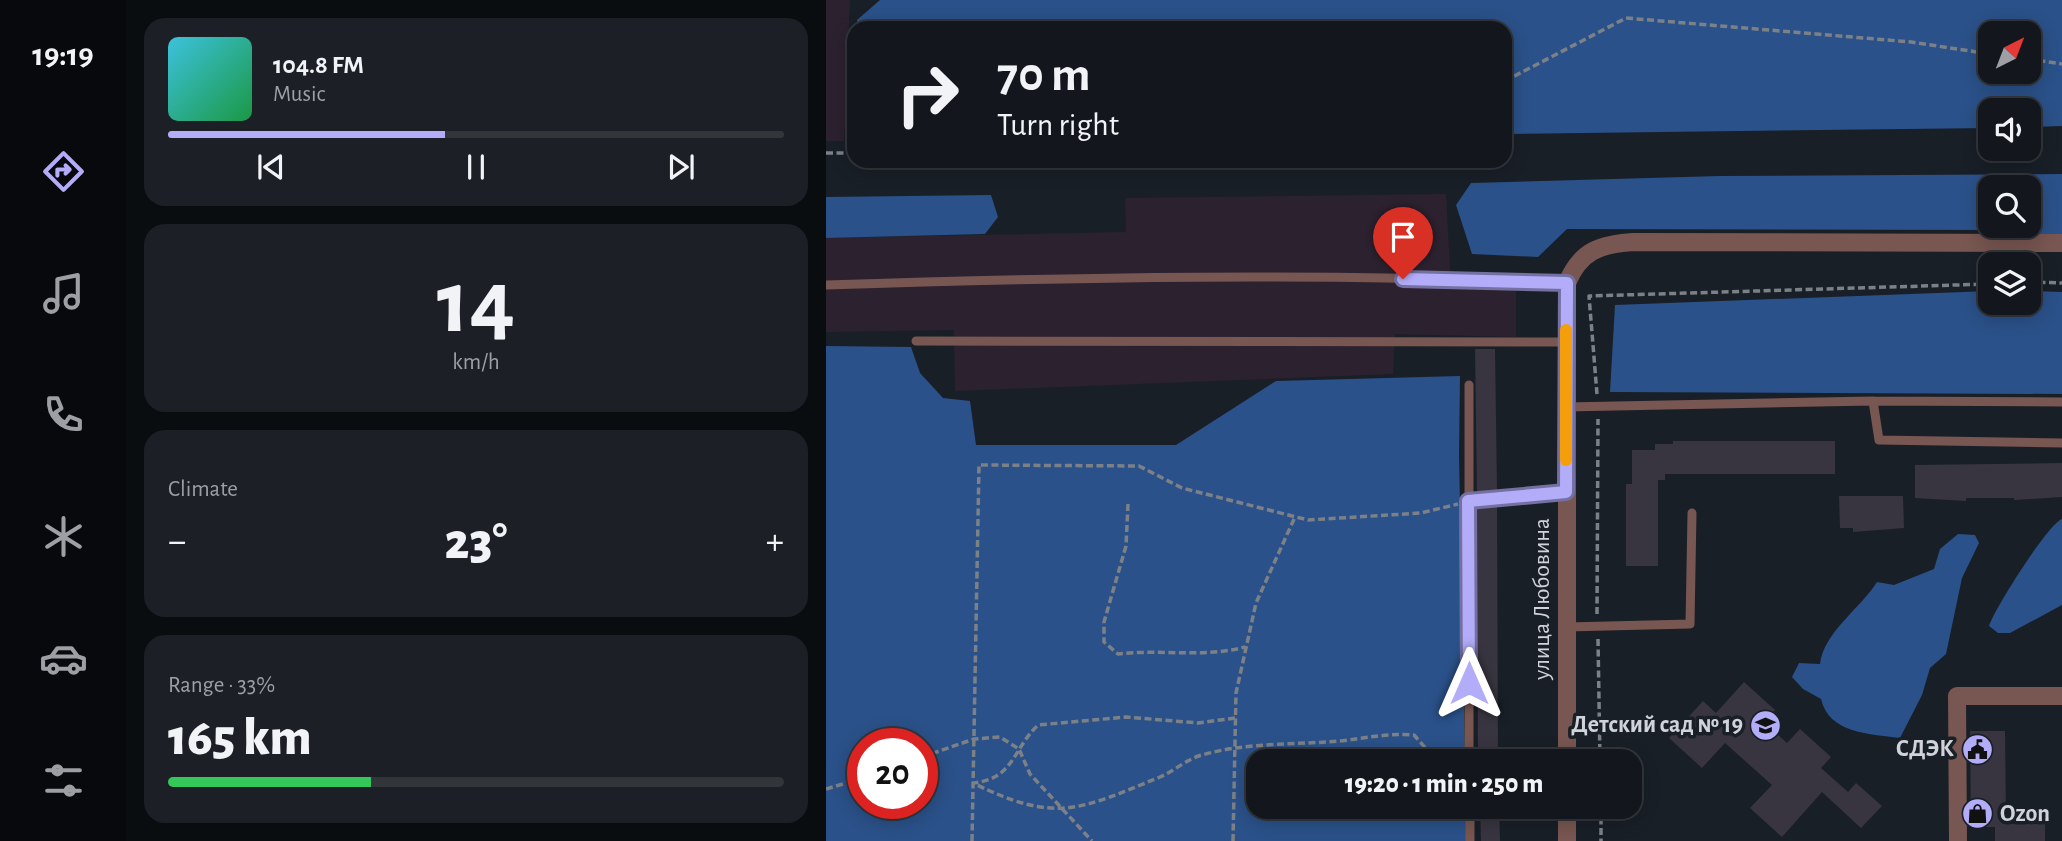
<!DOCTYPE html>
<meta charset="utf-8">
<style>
:root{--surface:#13171d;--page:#1c2026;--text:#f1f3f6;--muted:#9d9fa4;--line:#32363b;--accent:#b3adf9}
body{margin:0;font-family:"Alegreya Sans",sans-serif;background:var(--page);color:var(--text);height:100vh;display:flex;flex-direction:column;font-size:26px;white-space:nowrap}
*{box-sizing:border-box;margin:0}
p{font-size:23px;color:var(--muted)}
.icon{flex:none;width:38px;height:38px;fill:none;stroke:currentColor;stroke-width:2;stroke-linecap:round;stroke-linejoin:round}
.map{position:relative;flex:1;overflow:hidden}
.details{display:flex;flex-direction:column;gap:18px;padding:18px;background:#0a0d10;width:700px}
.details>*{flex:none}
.hud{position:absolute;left:21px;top:21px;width:665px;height:147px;border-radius:21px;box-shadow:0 4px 18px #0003,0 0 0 2px var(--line);background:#13171d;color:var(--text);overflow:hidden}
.needle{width:46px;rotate:42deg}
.tools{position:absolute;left:1152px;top:21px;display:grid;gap:14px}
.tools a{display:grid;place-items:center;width:63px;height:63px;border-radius:14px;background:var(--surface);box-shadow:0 4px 18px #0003,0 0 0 2px var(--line);font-size:35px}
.speed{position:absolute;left:21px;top:728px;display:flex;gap:14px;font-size:35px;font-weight:700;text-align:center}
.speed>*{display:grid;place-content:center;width:91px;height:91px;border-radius:50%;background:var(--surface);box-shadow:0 4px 18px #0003,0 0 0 2px var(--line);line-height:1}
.speed .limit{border:10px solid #d22;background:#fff;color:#111}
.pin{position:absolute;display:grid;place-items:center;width:60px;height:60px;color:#fff;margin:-72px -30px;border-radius:50% 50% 50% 0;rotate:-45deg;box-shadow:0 0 7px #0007}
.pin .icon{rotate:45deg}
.me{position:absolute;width:77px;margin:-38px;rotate:0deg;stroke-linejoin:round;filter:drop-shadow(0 0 5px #0008)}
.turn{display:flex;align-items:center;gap:24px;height:147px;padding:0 35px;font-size:32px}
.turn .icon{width:91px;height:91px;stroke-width:2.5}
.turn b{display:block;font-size:49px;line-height:60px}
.big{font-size:52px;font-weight:800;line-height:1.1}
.details .widget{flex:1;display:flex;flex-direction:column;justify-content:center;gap:10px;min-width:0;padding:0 24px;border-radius:21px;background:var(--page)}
.details .dial{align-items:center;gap:0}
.dial b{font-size:91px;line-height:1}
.song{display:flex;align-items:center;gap:21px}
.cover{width:84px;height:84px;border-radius:10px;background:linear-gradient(135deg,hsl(190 70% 55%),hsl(140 70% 35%))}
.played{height:7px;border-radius:4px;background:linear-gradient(90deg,var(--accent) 45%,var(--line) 45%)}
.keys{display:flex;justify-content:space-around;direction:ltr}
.heat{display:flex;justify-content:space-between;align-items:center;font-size:38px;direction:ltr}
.charge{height:10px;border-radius:5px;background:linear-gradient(90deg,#34c759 33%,var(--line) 0)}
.trip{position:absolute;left:420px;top:749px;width:396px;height:70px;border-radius:21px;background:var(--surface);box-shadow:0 4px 18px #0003,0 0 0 2px var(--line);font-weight:800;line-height:70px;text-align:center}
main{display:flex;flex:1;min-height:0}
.tab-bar{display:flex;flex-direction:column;width:126px;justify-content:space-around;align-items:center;background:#08090c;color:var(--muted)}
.tab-bar .icon{width:49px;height:49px}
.tab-bar .active{color:var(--accent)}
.tab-bar b{font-size:32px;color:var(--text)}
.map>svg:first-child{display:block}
</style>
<main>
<nav class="tab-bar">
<b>19:19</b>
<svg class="icon active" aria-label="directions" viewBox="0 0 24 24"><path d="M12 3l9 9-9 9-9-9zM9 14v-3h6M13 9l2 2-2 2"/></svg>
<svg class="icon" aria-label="music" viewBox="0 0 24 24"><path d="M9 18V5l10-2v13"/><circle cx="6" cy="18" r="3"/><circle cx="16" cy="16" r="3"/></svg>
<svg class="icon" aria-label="phone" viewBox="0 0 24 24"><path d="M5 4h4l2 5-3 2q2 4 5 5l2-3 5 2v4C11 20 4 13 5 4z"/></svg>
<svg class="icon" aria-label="climate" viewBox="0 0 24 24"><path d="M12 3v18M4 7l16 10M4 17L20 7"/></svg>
<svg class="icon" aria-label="car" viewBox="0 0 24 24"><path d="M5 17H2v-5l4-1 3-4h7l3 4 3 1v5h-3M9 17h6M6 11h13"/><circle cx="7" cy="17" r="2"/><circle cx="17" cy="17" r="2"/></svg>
<svg class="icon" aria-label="filters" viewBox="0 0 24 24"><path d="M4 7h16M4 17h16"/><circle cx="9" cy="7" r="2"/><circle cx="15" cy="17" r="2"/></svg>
</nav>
<section class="details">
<div class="widget">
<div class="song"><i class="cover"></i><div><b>104.8 FM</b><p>Music</p></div></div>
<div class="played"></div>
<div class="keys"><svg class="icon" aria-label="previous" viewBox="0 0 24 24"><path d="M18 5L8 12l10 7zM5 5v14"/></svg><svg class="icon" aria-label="pause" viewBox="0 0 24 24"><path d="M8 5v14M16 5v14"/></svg><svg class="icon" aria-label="next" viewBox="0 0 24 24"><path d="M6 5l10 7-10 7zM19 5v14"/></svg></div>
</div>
<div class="widget dial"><b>14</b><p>km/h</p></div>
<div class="widget"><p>Climate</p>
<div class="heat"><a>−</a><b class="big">23°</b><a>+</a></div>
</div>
<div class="widget"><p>Range · 33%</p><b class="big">165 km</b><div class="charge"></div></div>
</section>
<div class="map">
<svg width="1236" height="841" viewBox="0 0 1236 841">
<rect width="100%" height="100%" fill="#191f27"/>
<path fill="#2c212f" d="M0 0H24L18 141H0Z
M620 194 625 285 690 283V337L569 334 567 374 129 391 128 330 0 332V238L300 232 299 198Z"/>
<path fill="#2a5189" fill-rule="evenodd" d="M54 0H1236V126L1202 127V110H1164V128L679 134V28H31V20ZM1202 33V72H1164V33Z
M1236 174V237L1165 230 741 229 712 257 646 254 630 205 645 183 894 176ZM1164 187H1202V226H1164Z
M165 195 172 217 159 234 0 238V197Z
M1164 291V303H1202V291L1236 292V394L784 392 789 305Z
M0 346 85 347 94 373 117 398 144 401 150 445H350L450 381 634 376 633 455 639 761H432V807H640V841H0ZM37 744H96V803H37Z
M1236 519V605L1184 633H1172L1163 626C1169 608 1222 524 1236 519Z
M1132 534 1149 535 1153 543 1136 578 1120 654 1104 668 1096 695 1074 738C1042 734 1003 733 995 699L977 689 966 677 973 663 994 664C998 632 1034 609 1051 582L1068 585 1108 569 1114 549Z"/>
<path fill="#383540" d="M649 349H669L671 491 651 493Z
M847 441H1009V474H839V480H832V566H800V484H806V450H829V444H847Z
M1236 463V497L1188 500V498H1140V501L1089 498V465Z
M1013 496H1077L1078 528 1027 532V528H1014Z
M671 505 672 761H652L651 514V507Z
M918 682 949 710 938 722 961 743 974 729 1005 757 995 768 1022 792 1030 783 1056 806 1035 828 996 792 956 837 924 808 946 785 899 743 876 768 843 738 877 701 890 713Z
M1144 731H1179L1180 824H1219V841H1169V827H1145Z
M654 807H673L674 841H655Z"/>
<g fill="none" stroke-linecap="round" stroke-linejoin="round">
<path stroke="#7c8188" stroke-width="3.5" stroke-dasharray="7 3.5" stroke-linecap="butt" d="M1202 59 1236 64
M679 81 800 18 1085 42 1164 54
M0 153H28
M1202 282 1236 283
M771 394 763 296 1164 284
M302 504 300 546 278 622V642L292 654C335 649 378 658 419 647
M771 614 772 419
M772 639 774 761
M409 718 372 723 300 717 212 725C186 750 188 779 147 783 230 824 253 810 334 777 348 771 361 759 376 755 422 742 468 745 514 741 540 738 562 733 588 735L611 761
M96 757 148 739 174 737 193 749 204 774 266 841
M0 789 37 778
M775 807V841
M146 841 153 465 313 466 356 488 482 520 595 513 632 504
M407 841 410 693 430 603 469 517"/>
<path stroke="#785651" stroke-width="9" d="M0 285C246 277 494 273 741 283
M90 341 739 342
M643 385V761
M1047 401 1236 402
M739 407 1047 401 1053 440 1236 443
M642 501 740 492
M740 627 864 624 866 513
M644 807V841"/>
<path stroke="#785651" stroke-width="18" d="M741 761V283C754 251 774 244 808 242L1236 243
M741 807V841
M1132 841 1131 696H1236"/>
</g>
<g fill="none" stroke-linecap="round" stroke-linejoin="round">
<defs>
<path id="route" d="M577 279 741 283 740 492 642 501 643 683"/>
</defs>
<use href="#route" stroke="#7470a2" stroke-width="18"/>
<use href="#route" stroke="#b3adf9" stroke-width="12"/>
<path stroke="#f59e0b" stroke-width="12" d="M740 330V460"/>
</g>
<defs>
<symbol id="school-disc" viewBox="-11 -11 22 22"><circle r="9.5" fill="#b3adf9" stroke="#191f27"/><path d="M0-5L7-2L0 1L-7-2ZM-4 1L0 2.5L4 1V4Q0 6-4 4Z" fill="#111"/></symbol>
<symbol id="civic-disc" viewBox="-11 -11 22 22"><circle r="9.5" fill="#b3adf9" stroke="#191f27"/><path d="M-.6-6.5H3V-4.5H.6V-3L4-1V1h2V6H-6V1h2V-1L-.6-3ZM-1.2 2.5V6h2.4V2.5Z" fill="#111"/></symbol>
<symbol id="shop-disc" viewBox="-11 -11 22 22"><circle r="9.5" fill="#b3adf9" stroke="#191f27"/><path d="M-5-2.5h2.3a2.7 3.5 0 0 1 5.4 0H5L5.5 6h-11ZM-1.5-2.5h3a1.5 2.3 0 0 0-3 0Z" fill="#111"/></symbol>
</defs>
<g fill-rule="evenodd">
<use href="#school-disc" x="922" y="708" width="35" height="35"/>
<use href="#civic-disc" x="1134" y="732" width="35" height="35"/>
<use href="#shop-disc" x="1134" y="796" width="35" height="35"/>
</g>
<g text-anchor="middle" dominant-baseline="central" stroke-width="7" stroke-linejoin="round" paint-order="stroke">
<g font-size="24" fill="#d0d4da" stroke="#191f27">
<text transform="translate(716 599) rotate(-90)">улица Любовина</text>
</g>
<g font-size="24" font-weight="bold" fill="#d0d4da" stroke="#191f27" text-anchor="end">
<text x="917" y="725">Детский сад № 19</text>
<text x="1128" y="749">СДЭК</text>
<text x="1174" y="814" text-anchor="start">Ozon</text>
</g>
</g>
</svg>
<div class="tools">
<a><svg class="needle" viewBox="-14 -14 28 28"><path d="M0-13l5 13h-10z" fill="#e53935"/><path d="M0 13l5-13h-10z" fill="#9d9fa4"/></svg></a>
<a><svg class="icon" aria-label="sound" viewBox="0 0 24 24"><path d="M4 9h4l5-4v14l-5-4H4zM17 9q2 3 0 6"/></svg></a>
<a><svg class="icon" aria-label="search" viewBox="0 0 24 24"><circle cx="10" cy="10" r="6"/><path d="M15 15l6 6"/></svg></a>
<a><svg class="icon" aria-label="layers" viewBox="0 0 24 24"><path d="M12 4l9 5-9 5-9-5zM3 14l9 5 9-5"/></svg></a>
</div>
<div class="speed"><div class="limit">20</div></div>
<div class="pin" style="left:577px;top:279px;background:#d93025"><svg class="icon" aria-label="arrive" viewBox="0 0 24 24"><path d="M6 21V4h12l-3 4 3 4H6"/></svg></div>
<svg class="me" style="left:643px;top:683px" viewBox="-20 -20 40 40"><path d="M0-17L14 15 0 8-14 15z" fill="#b3adf9" stroke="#fff" stroke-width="4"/></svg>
<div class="trip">19:20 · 1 min · 250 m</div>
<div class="hud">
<div class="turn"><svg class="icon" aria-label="right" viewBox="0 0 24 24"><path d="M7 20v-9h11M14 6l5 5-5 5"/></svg><div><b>70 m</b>Turn right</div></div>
</div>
</div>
</main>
